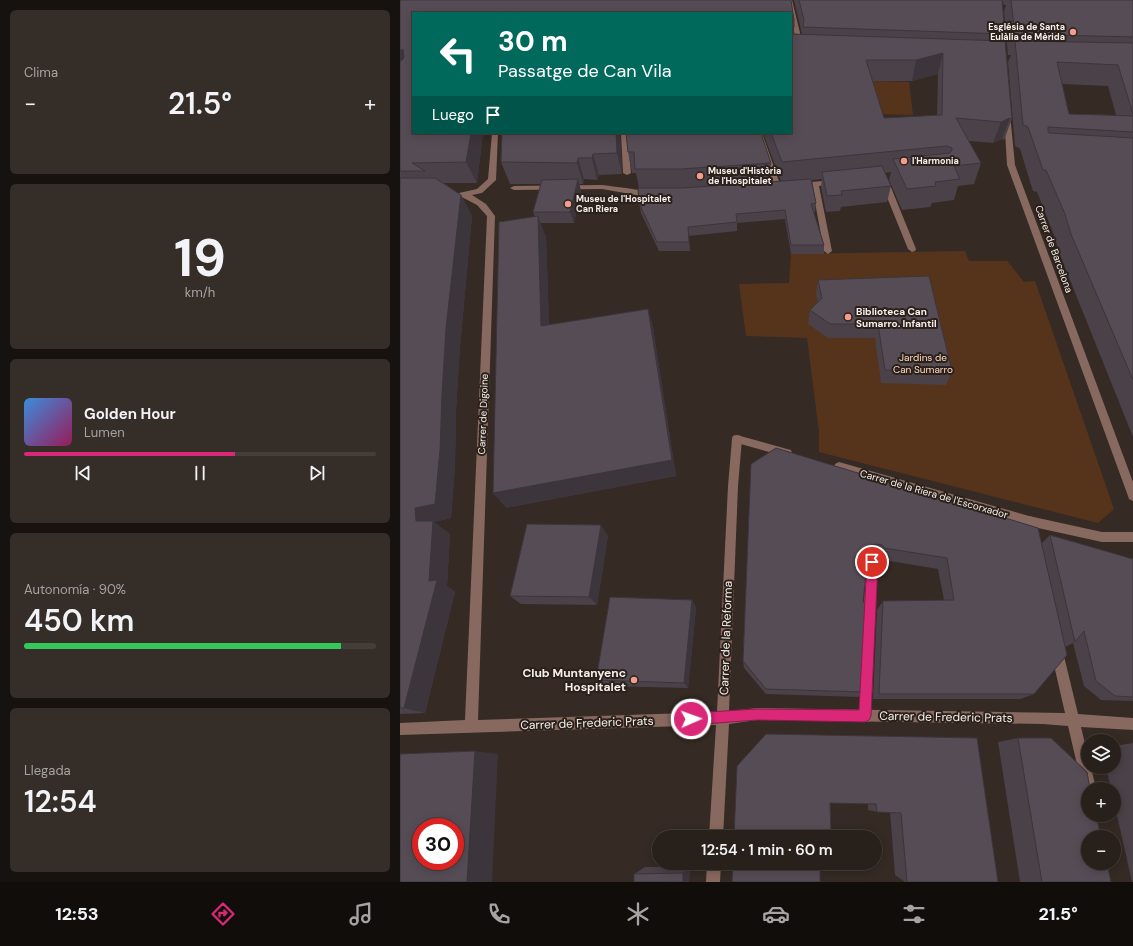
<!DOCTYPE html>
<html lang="es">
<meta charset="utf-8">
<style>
:root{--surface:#28201b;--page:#342d28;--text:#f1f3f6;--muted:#a5a3a3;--line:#443e3a;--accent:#db2777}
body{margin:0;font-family:"DM Sans",sans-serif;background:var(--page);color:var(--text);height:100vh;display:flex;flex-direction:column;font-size:15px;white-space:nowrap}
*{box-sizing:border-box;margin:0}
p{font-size:13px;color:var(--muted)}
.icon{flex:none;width:22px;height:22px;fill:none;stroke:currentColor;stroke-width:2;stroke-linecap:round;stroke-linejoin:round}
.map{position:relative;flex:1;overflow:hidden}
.drawer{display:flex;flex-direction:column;gap:10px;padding:10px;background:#16120f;width:400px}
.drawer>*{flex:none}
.top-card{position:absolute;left:12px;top:12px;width:380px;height:122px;border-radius:0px;box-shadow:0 2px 10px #0003,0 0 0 1px var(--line);background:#00695c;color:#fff;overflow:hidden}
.buttons{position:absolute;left:681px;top:734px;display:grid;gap:8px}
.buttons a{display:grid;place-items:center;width:40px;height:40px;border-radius:50%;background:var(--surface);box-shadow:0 2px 10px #0003,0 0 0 1px var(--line);font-size:20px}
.speed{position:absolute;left:12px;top:818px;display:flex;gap:8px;font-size:20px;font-weight:700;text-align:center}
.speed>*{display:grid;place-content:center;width:52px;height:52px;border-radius:50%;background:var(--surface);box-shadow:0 2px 10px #0003,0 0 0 1px var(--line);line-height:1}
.speed .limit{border:6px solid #d22;background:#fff;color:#111}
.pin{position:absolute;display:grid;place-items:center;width:34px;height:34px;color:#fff;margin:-17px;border:2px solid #fff;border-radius:50%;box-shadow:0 1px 4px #0007}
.me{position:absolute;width:44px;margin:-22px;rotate:88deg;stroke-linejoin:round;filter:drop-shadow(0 0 3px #0008)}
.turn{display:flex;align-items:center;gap:14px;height:84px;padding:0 20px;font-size:18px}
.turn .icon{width:52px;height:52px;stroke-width:2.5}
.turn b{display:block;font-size:28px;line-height:34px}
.then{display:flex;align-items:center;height:38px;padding:0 20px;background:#0003;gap:8px;font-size:15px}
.big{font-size:30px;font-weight:600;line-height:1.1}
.drawer .card{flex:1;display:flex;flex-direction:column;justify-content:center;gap:6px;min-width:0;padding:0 14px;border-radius:6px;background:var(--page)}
.drawer .dial{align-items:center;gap:0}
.dial b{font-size:52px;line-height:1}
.song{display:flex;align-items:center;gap:12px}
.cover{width:48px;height:48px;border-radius:6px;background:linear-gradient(135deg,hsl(210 70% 55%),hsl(330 70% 35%))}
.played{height:4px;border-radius:2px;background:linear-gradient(90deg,var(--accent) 60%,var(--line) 60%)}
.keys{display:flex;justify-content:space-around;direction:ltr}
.heat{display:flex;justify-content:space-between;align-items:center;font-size:22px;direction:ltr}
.charge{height:6px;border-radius:3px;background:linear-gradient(90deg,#34c759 90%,var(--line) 0)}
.trip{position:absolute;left:252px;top:830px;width:230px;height:40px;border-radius:20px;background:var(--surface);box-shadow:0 2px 10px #0003,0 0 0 1px var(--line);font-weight:600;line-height:40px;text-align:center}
.menu{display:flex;height:64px;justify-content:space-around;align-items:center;background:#100d0b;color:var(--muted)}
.menu .icon{width:28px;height:28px}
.menu .current{color:var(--accent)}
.menu b{font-size:18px;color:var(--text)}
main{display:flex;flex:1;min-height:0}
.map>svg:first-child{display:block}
</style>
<main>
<section class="drawer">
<div class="card"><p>Clima</p>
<div class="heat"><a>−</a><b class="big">21.5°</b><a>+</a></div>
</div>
<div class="card dial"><b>19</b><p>km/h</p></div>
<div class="card">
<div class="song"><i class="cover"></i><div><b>Golden Hour</b><p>Lumen</p></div></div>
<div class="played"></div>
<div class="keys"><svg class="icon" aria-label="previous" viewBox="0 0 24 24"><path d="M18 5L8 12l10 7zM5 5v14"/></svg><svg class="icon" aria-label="pause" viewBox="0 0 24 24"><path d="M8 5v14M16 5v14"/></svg><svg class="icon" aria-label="next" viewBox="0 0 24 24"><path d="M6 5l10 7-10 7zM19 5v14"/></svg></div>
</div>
<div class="card"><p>Autonomía · 90%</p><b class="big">450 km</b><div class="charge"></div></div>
<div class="card"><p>Llegada</p><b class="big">12:54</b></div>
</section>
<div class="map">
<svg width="733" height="882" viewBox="0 0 733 882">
<rect width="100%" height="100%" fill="#352a24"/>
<path fill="#56341c" d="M473 81 509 82 513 115 476 114Z
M565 251 569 261H607L624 282 635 281 714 509 698 523 419 452V432L407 338 346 336 339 284 389 283 391 254Z"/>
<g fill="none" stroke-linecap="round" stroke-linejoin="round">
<path fill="#886960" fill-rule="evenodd" d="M472 557 476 558 478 562 471 716 470 721 465 722 460 721 459 716 466 562 468 558Z"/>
<path fill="#886960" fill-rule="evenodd" d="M386 0H392L402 41 400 48 395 47C397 36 391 25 391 13H389Z
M481 178H487L488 180 516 249 515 251 512 252 508 249 480 180Z
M434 180H437V184L419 186 432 251 428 254 424 251 412 186 400 187 396 185 400 183Z
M202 185C210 186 253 191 256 194L252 196H242L202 189 114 190 110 188 114 186Z
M337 435 387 449 391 450 392 453 391 456 387 457 337 443 333 442 332 439 333 436Z
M439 462 629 516 702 532H733V542H702L629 526 439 472 435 470 434 467 435 464Z"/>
<path fill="#886960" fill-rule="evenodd" d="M92 133H98L96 180 82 193 72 195 86 204 95 216 78 720 317 712 328 486 332 439 333 436 337 435 341 436 342 439 338 486 329 711 357 708 665 713 651 652 653 648 657 646 661 648 663 652 678 714 733 718V730L681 727 688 756V767H691L696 789H688V795L684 794 668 726 643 724 357 720 329 724 323 837H309L316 725 0 735V723L65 720 87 216 77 205 58 195 59 193 77 189 88 179Z
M221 133H227L231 173 227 175 223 173Z
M356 133H362L381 187 380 189H374L373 187Z
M629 516 633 517C636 524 640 535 637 542L633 543 629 542C626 535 622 524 625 517Z
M307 863H321L320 882H306Z"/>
<path fill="#886960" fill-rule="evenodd" d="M607 112 610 114 615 165 733 482V501L729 499 728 496 607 165 604 114Z"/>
</g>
<path fill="#4a4149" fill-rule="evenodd" d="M0 0H391L394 20V34H402L394 0H602L605 34 603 41H605L612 119 604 140 602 139 593 143 569 141 581 163 574 184 558 186 554 200 532 203 530 207 502 210 489 180 491 172 485 173 491 186 487 202 441 207 440 211 426 212 421 187 422 179 412 180 416 203 415 212 414 213 424 245V254H391L385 219 337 223V231L289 236 290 251H259L241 213 239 203 238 188H239L236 173H232L228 152 226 133H361L371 163 370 182 381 181 363 133H391V13H13V133H83L77 183H44L61 195 72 216 60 347 56 411 55 466 51 518 34 522 50 534 47 586 55 592 25 713 0 714ZM538 74 537 115 484 118 473 81H512Z
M602 0H733V437L660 255 654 235 637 192 633 191 620 149 615 146 608 62 611 55H608L604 12 606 5H604ZM662 84 708 86 716 115 669 114Z
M102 133H220L222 174 199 175 197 180 184 179 183 184H179L181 191 174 223H140L146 237 149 325 248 309 253 328 276 476 106 508 135 217 133 212 141 184H110L101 162Z
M418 280 552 371 546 385 481 383 475 338H428L408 324 410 310 418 302 416 294Z
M351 464 642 543 650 535 733 559V701L701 700 684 686 673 643 665 647 634 694 621 699H473L477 610 483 601 544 600 538 569 478 559 476 557 472 556 468 557 463 602V692L458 697 366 694 344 668 343 661Z
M208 536 197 605 121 604 110 596Z
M292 600 296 608 288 688 204 686 196 680Z
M577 738 598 882H505L495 875 490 812H477L468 810V804L430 803 419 834 334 837Z
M618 738 711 882H620L598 742Z
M733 743V882H732L714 802V789H711L706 767H714V746Z
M245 867H290L289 882H234V874Z"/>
<path fill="#3c353c" d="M394 20 393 41 391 48V28Z
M3 49 13 70 0 84V51Z
M543 53 538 74 512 81 516 60Z
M610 118 602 139 593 143 601 122Z
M71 133H83L77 183 66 162Z
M216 133H220L222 174 217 153Z
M193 154 199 175 197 180 192 158Z
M178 158 184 179 183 184 177 163Z
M178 179 181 191 174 223 170 212Z
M61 195 72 216 60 347 56 411 55 466 51 518 34 522 50 534 47 586 55 592 25 713 4 708 29 581 16 521 15 508 46 328Z
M138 216 146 237 150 345 141 326Z
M248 309 253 328 276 476 106 508 93 493Z
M201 525 208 536 197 605 189 597Z
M477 544 472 556 464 557 469 546Z
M292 600 296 608 288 688 284 683Z
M75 751 98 754 92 882H67Z
M290 867 289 882H283V873Z"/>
<path fill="#564c55" stroke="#3c353c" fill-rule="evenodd" d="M0 0H391L394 20V27L391 28V13H13V133H71L66 162 12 163 25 171H0V62L4 58 3 49 0 51Z
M399 0H602L605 34 403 27 404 20Z
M611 0H733V37L615 34Z
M391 31 392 34 605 41 612 119 610 118 601 122 556 118 581 163 554 166 560 179 535 182 536 186 507 189 493 159 550 153 552 150V148L547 146 382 162 371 133H391ZM543 53 542 115 484 118 466 60H516Z
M615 41 733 43V114L718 65 657 62 669 114 733 116V132L648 127V132L649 133 733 138V380L671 234 665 214 646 170H643L628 127 623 125Z
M102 133H216L217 153 193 154 192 158H178L177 163 101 162Z
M226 133H361L371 163 281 169H235L234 152H228Z
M482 166 491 186 441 191 442 195 427 196 422 172Z
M0 178H35L61 195 46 328 42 394 40 450 35 504 15 508 16 521H33L29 581 37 580 4 708H0Z
M178 179 170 212H133L142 180Z
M411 179 416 203 411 204 424 245H391L385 210 336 214 337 222 288 227 289 242H257L239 203 238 188H283Z
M138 216 141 326 248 309 272 460 93 493 99 222Z
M529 276 552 371 485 370 478 324H430L410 310 422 298 418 280Z
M376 448 638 528 667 655 634 694H479L483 601 554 600 547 558 484 548 482 545 477 544 469 546 463 602H467L463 692 366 689 343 661 351 464Z
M127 524 201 525 189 597 110 596Z
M650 535 733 559V697L715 696 696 681 684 631 675 642Z
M210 597 292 600 284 683 196 680Z
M366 734 577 738 598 882H507L501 813 477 812 476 804 430 803 431 835 419 834 420 837H334L337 766Z
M618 738H651L687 772 690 789H688V815H696L701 837H688V863H707L711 882H642Z
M75 751 67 882H0V754ZM21 827H55V861H21Z
M333 863H420V882H332Z
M283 873V882H234V874Z"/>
<path fill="#db2777" stroke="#8e194d" d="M472 557 476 558 478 562 471 716 469 720 465 722 357 720 291 725 287 723 285 719 287 715 291 713 357 709 459 710 467 562 469 558Z"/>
<g fill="#f49d8d" stroke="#2b211a" stroke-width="1.5">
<circle cx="673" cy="32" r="4"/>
<circle cx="504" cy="161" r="4"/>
<circle cx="300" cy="176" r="4"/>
<circle cx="168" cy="204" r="4"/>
<circle cx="448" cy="317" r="4"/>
<circle cx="234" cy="680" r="4"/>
</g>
<g text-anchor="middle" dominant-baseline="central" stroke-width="4" stroke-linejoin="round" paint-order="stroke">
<g font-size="9" font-weight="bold" fill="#f6efeb" stroke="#2b211a" text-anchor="start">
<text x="665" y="27" text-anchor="end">Església de Santa<tspan x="665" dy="10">Eulàlia de Mèrida</tspan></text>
<text x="512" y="161">l'Harmonia</text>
<text x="308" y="171">Museu d'Història<tspan x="308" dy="10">de l'Hospitalet</tspan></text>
<text x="176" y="199">Museu de l'Hospitalet<tspan x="176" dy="10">Can Riera</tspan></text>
</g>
<g font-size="10" fill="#f6efeb" stroke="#2b211a">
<text transform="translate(654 249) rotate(70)">Carrer de Barcelona</text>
<text transform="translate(83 414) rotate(-88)">Carrer de Digoine</text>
<text transform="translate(534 494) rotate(16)">Carrer de la Riera de l'Escorxador</text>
</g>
<g font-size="10" font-weight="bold" fill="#f6efeb" stroke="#2b211a" text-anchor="start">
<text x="456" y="311">Biblioteca Can<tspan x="456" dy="12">Sumarro. Infantil</tspan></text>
</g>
<g font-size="10" fill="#fddac3" stroke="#2b211a">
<text x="523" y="357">Jardins de<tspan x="523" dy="12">Can Sumarro</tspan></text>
</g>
<g font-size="12" fill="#f6efeb" stroke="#2b211a">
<text transform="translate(326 638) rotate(-88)">Carrer de la Reforma</text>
<text transform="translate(546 717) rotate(1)">Carrer de Frederic Prats</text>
<text transform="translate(187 723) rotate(-2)">Carrer de Frederic Prats</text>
</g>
<g font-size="12" font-weight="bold" fill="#f6efeb" stroke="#2b211a" text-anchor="end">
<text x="226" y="673">Club Muntanyenc<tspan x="226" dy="14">Hospitalet</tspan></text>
</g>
</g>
</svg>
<div class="buttons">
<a><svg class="icon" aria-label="layers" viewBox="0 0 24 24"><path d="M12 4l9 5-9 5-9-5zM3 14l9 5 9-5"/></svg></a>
<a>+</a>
<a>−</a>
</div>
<div class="speed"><div class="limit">30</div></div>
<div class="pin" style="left:472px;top:562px;background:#d93025"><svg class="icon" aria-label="arrive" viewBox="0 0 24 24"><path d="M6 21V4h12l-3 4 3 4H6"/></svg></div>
<svg class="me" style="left:291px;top:719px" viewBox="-20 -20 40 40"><circle r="17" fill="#db2777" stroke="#fff" stroke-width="3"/><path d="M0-11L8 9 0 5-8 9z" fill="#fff"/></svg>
<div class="trip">12:54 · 1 min · 60 m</div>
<div class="top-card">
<div class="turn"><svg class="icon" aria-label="left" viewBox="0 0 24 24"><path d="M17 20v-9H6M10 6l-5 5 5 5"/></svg><div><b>30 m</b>Passatge de Can Vila</div></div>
<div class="then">Luego<svg class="icon" aria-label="arrive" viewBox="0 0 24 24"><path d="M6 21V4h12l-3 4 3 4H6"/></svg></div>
</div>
</div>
</main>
<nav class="menu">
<b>12:53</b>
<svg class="icon current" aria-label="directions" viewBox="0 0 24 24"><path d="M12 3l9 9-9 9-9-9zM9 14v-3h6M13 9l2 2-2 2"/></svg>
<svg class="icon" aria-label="music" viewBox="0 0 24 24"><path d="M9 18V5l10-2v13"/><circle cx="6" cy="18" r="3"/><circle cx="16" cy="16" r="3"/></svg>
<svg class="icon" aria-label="phone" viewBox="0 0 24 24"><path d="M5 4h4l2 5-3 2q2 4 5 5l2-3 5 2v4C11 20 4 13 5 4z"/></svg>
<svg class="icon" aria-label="climate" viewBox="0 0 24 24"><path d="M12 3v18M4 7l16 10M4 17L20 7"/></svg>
<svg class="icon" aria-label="car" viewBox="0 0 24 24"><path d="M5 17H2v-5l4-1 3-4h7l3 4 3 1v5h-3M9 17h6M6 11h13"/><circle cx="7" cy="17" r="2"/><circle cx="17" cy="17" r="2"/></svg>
<svg class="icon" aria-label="filters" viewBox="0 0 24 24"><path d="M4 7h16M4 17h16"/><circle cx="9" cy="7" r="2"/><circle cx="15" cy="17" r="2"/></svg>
<b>21.5°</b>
</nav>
